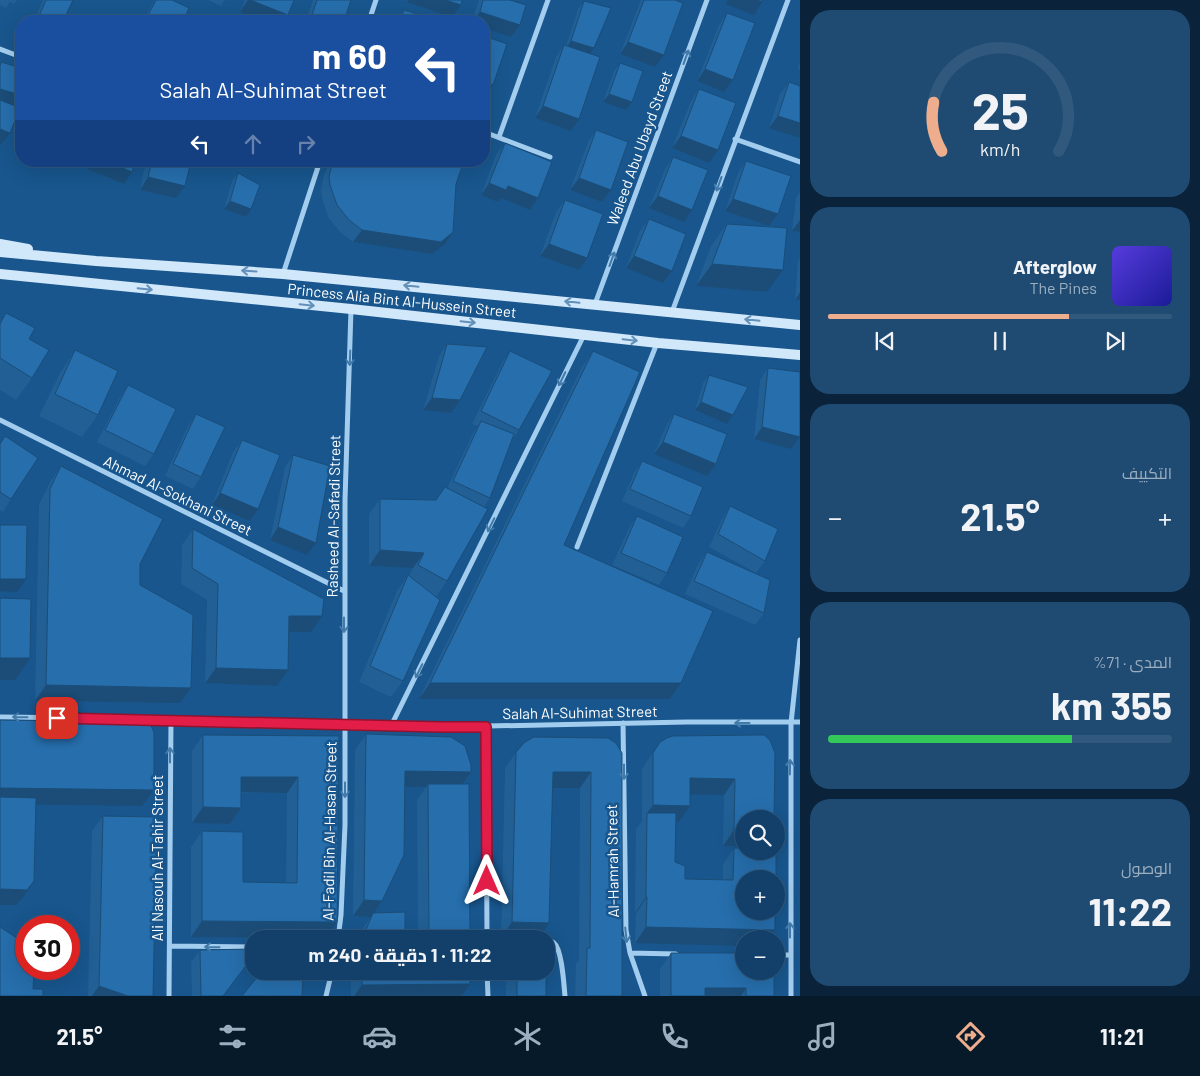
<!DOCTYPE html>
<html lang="ar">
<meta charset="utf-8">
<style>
:root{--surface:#12406a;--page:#1f4b72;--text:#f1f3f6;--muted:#9cafc1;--line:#31597e;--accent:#eead8d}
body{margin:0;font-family:Barlow,Cairo,sans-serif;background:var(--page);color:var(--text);direction:rtl;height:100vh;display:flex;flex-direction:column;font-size:19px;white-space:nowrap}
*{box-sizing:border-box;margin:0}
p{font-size:16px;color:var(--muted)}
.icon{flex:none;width:28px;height:28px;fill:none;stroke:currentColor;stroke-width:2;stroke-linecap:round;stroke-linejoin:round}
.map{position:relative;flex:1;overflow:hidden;direction:ltr}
.drawer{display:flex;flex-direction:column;gap:10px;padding:10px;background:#0a233a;width:400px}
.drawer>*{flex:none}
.guide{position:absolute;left:15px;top:15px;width:475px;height:152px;border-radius:20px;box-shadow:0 5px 20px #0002,0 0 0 1px var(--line);direction:rtl;background:#1a4fa0;color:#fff;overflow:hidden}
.tools{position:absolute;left:735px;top:810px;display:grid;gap:10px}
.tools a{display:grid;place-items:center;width:50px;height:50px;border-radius:50%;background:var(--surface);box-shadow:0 5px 20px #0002,0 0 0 1px var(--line);font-size:25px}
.speed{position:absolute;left:15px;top:915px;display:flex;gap:10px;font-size:25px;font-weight:700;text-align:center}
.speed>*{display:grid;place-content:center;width:65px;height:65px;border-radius:50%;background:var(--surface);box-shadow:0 5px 20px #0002,0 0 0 1px var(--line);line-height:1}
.speed .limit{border:8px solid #d22;background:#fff;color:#111}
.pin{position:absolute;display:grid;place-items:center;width:42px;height:42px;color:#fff;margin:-21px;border-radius:10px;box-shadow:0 2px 8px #0006}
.me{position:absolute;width:55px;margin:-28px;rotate:0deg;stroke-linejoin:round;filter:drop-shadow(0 0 4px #0008)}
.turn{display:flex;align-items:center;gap:18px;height:105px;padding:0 20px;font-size:22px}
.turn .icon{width:65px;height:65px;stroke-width:2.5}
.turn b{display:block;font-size:35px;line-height:42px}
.lanes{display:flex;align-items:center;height:48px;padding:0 20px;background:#0003;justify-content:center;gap:25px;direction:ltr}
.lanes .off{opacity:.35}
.big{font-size:38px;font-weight:700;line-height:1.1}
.drawer .card{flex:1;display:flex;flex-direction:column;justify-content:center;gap:8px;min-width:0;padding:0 18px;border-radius:20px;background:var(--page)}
.drawer .dial{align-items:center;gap:0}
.dial svg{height:130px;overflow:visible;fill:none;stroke:var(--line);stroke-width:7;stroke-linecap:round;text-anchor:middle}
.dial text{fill:var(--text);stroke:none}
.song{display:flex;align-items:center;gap:15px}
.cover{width:60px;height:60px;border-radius:8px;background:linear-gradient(135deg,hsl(250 70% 55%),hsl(240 70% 35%))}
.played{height:5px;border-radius:2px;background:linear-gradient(90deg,var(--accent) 70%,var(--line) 70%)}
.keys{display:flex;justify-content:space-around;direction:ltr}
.heat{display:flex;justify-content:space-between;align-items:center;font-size:28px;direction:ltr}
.charge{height:8px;border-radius:4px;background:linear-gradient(90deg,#34c759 71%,var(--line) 0)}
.trip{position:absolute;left:245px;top:930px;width:310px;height:50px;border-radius:20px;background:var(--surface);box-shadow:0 5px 20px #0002,0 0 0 1px var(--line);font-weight:700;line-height:50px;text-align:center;direction:rtl}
.menu{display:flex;height:80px;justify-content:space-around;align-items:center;background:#071a2a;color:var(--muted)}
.menu .icon{width:35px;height:35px}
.menu .active{color:var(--accent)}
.menu b{font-size:22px;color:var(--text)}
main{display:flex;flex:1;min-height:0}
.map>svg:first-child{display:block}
</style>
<main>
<section class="drawer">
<div class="card dial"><svg viewBox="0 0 100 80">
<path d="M14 69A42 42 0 1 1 86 69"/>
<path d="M14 69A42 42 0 0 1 9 39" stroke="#eead8d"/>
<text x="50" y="56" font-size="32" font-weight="700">25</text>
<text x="50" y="72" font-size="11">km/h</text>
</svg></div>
<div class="card">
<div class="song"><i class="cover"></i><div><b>Afterglow</b><p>The Pines</p></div></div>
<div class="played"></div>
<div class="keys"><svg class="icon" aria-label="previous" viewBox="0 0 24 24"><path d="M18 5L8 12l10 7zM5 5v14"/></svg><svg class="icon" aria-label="pause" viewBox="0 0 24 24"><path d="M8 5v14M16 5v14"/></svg><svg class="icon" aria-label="next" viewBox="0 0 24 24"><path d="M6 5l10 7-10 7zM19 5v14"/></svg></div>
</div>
<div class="card"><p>التكييف</p>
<div class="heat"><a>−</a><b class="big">21.5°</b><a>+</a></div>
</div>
<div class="card"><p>المدى · 71%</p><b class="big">355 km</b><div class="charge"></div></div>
<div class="card"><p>الوصول</p><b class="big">11:22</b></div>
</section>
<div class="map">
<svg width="800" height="996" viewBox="0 0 800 996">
<rect width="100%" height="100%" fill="#18568d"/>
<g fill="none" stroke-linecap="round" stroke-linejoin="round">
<path stroke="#a3cdef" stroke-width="5" d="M369 21 376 0
M0 49 21 57
M484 132 550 157
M499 137 548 0
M735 139 800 162
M304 161 318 167
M283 274 320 161
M595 304 707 0
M672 312 788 0
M0 420 344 591
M577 547 657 343
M0 717 171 719 441 727 687 722H800
M623 723 626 930 630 953 645 996
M391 726 584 335
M486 727 487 939
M338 939 341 915 345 825V500L351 309
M546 941C549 941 552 941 554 943 562 949 564 986 565 996
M170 946 254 947
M630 953 676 954
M776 955H791
M487 971 488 996
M169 996 171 719
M326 996 332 971
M791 996V723L800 640"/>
<path stroke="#d1e7fa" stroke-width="10" d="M0 244 28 249
M0 252 96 261 283 274 800 325
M0 274 351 309 658 343 800 355"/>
</g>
<path fill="#215f94" d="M0 0H17L14 4 10 2 6 8 0 5Z
M43 0H73L63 21H34Z
M155 0H172L183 21H143L151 6Z
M208 0H225L221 6Z
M245 0H294L240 12Z
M313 0H351L344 21H306Z
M479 0H510L520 25 511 37 484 21H472Z
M641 0H675L655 67 620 54Z
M584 1 594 48 590 54 571 131 535 118 556 57 564 45 566 46 578 9Z
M404 10 441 21H396Z
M727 13 733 80 724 92 697 81 719 25Z
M800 62V70L798 68Z
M620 63 626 110 603 102 614 71Z
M789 82 800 86 769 128 780 94Z
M699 89 709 163 672 148 691 101Z
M596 130 602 202 570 190 588 142Z
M505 143 530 210 501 198 498 202 481 195 496 155Z
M673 157 692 210 684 222 649 208 665 169Z
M90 161H135L124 184 87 169Z
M146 161H191L185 186 176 198 140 190Z
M330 161H464L456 184 453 232 445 244 432 254 353 242 340 232 328 217 322 198 321 189 324 175Z
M746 161 778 214 769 226 725 211 738 173Z
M238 173 246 217 224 209 232 181Z
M800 192V232L792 231 796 198Z
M565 200 579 270 540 256 556 212Z
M649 219 672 271 663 283 626 268 640 231Z
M727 224 783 270 767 292 696 286 711 246Z
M800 258V300H795L798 261Z
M6 313 29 339 32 378 16 400 0 390V322Z
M447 344 460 400 451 413 423 410 439 356Z
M75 350 98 415 82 437 39 416 60 373Z
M510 351 519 430 511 442 490 498 484 507 447 581 436 597 403 681 391 697 359 682 397 591 408 575 409 576 413 568 369 566V514L380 499 436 500 447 488 473 433 478 426 472 424 502 363Z
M593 351 564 545 681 683 670 699H419L582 367Z
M768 368 791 449 754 439 760 380Z
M709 375 733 415 727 424 695 410 703 383Z
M128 385 154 454 145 466 97 442 120 397Z
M196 414 201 477 193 489 165 476 188 426Z
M674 414 707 476 654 454 666 426Z
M242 440 250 521 212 505 233 452Z
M0 444 11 499 3 512 0 510Z
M293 455 316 543 307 555 270 540 285 467Z
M642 461 691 516 683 528 622 501 634 473Z
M61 466 140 564V585L191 688 180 703 35 701 39 505 50 482Z
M730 506 765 561 756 573 709 547 722 519Z
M637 516 667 573 659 585 612 565 629 528Z
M193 529 311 632H289L277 686 205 683 207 600 181 584 182 545Z
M707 552 764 613 755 625 685 594 698 564Z
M366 734 462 784 470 939H418L417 800 426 787H405L382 901 373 913 405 939H358L362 929 371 917 353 916 355 750Z
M203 735 339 736 326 938 191 937V847L202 831 243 882 286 883 287 793H241V808L230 824 192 823V751Z
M757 735 744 819V846H723L724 795 690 794 679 822H676L675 862 685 879 723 880V864L734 848 775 930 769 939H744L635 943 636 913H635L636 829 642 821V769L660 742Z
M608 738 622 996H575L576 964 579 960 580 788H552L541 935 546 939 501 938 505 768 516 752Z
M103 816 153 996H88L92 831Z
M200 950 254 956 223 996H192L191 962Z
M671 953 774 996H660V969Z
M351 971H470V984L462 996H351Z
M506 971H546V996H506Z"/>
<path fill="#1b4d78" d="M248 0H250L288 15 283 21H265L240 12Z
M409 0H445L461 5 452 17 407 2Z
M728 0H756L762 2 754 15 726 4Z
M480 12 520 25 511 37 484 28V21H473Z
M571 41 594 48 588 57 565 49Z
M628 42 664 55 655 67 620 54Z
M705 69 733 80 724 92 697 81Z
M484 81 493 85 484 97Z
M0 89 21 95V110L0 103Z
M609 94 632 102 626 110 603 102Z
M543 106 579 119 571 131 535 118Z
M778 116 800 123V138L769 128Z
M0 129 10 133 1 145 0 144Z
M681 136 718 150 709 163 672 148Z
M92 161H106L132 172 124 184 87 169Z
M148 177 185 186 176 198 140 190Z
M579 178 611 190 602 202 570 190Z
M489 183 508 186 538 198 530 210 501 198 498 202 481 195Z
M658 196 692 210 684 222 649 208Z
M733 199 778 214 769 226 725 211Z
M230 201 251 209 246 217 224 209Z
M800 220V232L792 231Z
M362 230 453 232 445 244 432 254 353 242Z
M549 244 587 258 579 270 540 256Z
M634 256 672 271 663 283 626 268Z
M712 264 783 270 767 292 696 286Z
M800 292V300H795Z
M432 398 460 400 451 413 423 410Z
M701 402 733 415 727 424 695 410Z
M762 427 800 437 791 449 754 439Z
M663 442 716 464 707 476 654 454Z
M220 493 258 509 250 521 212 505Z
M278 527 316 543 307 555 270 540Z
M380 550 424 553 413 568 369 566Z
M0 579H26L17 592 0 591Z
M289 616H322L311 632H278Z
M0 658H30L15 680H0Z
M216 668 288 670 277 686 205 683Z
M430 683H681L670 699H419Z
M46 685 191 688 180 703 35 701Z
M405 771 471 772 460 787 428 784 426 787H394Z
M553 772H591L580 788H542Z
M241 777H298L287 793 230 792Z
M690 778 735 779 724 795 679 794Z
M0 788 154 790 142 806 0 804Z
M653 805 690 806 679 822 647 821V813L641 821Z
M203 807 241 808 230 824 192 823Z
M734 830H744V846H723Z
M34 881 23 897 16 905H0V889Z
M646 897H647L636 913H635Z
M364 900 382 901 371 917 353 916Z
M202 921 337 922 326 938 191 937Z
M512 922 549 923 539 939 517 936 514 939 501 938Z
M646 927 775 930 769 939H744V946L635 943Z
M470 984 462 996H354L362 985Z
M99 986 128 996H92Z
M705 988H746L741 996H699Z"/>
<path fill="#266eac" stroke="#1b4d78" d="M46 0H73L63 21H37Z
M156 0H172L189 8 183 21H145Z
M250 0H294L288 15Z
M317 0H351L344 21H310Z
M445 0H462L461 5Z
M483 0H510L526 5 520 25 480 12Z
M644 0H675L683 3 664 55 628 42Z
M756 0H763L762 2Z
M584 1 611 8 594 48 571 41Z
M404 10 441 21H400Z
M727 13 755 23 733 80 705 69Z
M212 14 233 21H210Z
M484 36 507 44 493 85 484 81Z
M564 45 600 57 579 119 543 106Z
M1 62 21 68V95L0 89V66Z
M620 63 643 71 632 102 609 94Z
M789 82 800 86V123L778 116Z
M699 89 736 103 718 150 681 136Z
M0 100 20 108 10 133 0 129Z
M596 130 628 142 611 190 579 178Z
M505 143 552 162 538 198 508 186 506 190 489 183Z
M673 157 708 170 692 210 658 196Z
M106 161H135L132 172Z
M152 161H191L185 186 148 177Z
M333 161H464L456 184 453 232 441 242 362 230 349 220 337 205 330 185 329 176Z
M746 161 791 176 778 214 733 199Z
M238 173 260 185 251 209 230 201Z
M565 200 603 214 587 258 549 244Z
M649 219 686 234 672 271 634 256Z
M727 224 787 228 783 270 712 264Z
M6 313 35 328 29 339 49 350 32 378 0 358V324Z
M447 344 487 347 460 400 432 398Z
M75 350 118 371 98 415 55 394Z
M510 351 552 371 519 430 481 411Z
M593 351 640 372 564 545 713 611 681 683H430Z
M768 368 800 372V437L762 427Z
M709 375 748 387 733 415 701 402Z
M128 385 176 409 154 454 105 430Z
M196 414 225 427 201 477 173 464Z
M674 414 727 434 716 464 663 442Z
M481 421 514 434 490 498 453 481Z
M5 436 38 458 11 499 0 492V444Z
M242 440 280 455 258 509 220 493Z
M293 455 330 466 316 543 278 527Z
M642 461 703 487 691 516 630 489Z
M61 466 163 519 140 564V585L193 615 191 688 46 685 50 489Z
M445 487 488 509 447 581 418 565 424 553 380 550V499L436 500Z
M730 506 778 529 765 561 718 534Z
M637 516 683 537 667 573 621 553Z
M0 525H27L26 579H0Z
M193 529 324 599 322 616H289L288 670 216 668 218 584 192 568Z
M707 552 770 580 764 613 694 581Z
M408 575 440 600 403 681 370 666Z
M0 598 31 599 30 658H0Z
M0 720 145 722 151 726 154 732V790L0 788Z
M366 734 451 737 465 746 471 765V772L405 771 404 855 382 901 364 900Z
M203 735 339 736 337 922 202 921V831L243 832V882L297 883 298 777H241V808L203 807Z
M757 735H764L770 740 775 753 774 819H744V830H734L735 779 690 778V806L653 805V753L660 742 667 738 673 736Z
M534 737 608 738 616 743 622 753V996H586L587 948H590L591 772H553L549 923 512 922 516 752 525 742Z
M428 784H469L470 939H408H429Z
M0 797 36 798 34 881 27 890 0 889Z
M647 813H676L675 862 685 866V879L733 880 734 848H744V851H776V879H744V911H775V930L646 927 647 897H646Z
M103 816 157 817 153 996H128L99 986Z
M405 912V939H362L373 913Z
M0 927 26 944V969H34L33 989H43V996H0Z
M546 935V939H517V936Z
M254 949V955L223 996H201L200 950Z
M671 953H744V971H774V996H746V988H705V996H671Z
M262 971H303L302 996H242Z
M362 971H470V984L362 985Z
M517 971H546V996H517Z"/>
<defs><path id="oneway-shaft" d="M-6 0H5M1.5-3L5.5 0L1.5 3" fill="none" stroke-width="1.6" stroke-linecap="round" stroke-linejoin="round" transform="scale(1.25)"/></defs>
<g stroke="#427aaa">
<use href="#oneway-shaft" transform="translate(686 57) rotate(-70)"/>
<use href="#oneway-shaft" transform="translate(719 184) rotate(110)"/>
<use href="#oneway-shaft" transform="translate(612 259) rotate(-70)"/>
<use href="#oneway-shaft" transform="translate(350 358) rotate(92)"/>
<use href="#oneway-shaft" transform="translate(562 379) rotate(116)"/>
<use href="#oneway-shaft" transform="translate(491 525) rotate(116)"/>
<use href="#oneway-shaft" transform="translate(344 625) rotate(90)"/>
<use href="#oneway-shaft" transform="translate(419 671) rotate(116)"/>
<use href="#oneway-shaft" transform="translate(20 717) rotate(-179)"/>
<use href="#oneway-shaft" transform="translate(742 723) rotate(-180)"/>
<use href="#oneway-shaft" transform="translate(170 755) rotate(-90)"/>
<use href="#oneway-shaft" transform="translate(790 767) rotate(-89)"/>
<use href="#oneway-shaft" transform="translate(624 772) rotate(90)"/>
<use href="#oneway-shaft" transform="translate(345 790) rotate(90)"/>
<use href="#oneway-shaft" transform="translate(790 930) rotate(-90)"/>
<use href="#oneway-shaft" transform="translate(626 935) rotate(84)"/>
<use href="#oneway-shaft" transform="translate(212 947) rotate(-179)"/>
</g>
<g stroke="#6290b9">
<use href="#oneway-shaft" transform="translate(249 271) rotate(-176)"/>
<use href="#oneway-shaft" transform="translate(411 286) rotate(-174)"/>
<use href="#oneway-shaft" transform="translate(145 289) rotate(6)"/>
<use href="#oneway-shaft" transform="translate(572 302) rotate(-174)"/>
<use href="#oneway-shaft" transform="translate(307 305) rotate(6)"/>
<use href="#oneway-shaft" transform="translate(752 320) rotate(-174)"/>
<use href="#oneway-shaft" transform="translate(468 322) rotate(6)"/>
<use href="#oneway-shaft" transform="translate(630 340) rotate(6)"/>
</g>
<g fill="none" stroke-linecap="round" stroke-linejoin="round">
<defs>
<path id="route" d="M57 718 441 727H486L487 881"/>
</defs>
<use href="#route" stroke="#92132f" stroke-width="12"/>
<use href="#route" stroke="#e11d48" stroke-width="9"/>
</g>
<g text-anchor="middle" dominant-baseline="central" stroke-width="5" stroke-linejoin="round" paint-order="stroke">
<g font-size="15" fill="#fff" stroke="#18568d">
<text transform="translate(639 148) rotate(-70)">Waleed Abu Ubayd Street</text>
<text transform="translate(402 300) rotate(6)">Princess Alia Bint Al-Hussein Street</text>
<text transform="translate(178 495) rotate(26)">Ahmad Al-Sokhani Street</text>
<text transform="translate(333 516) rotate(-89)">Rasheed Al-Safadi Street</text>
<text transform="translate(580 712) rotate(-1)">Salah Al-Suhimat Street</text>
<text transform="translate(329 831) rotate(-89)">Al-Fadil Bin Al-Hasan Street</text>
<text transform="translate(157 858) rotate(-90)">Ali Nasouh Al-Tahir Street</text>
<text transform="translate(612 861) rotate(-91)">Al-Hamrah Street</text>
</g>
</g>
</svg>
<div class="tools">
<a><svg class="icon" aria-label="search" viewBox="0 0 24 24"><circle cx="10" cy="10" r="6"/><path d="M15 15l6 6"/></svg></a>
<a>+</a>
<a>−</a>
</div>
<div class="speed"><div class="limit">30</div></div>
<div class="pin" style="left:57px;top:718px;background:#d93025"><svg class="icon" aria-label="arrive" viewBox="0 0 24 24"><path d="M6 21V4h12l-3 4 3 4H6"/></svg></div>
<svg class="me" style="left:487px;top:881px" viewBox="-20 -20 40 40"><path d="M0-17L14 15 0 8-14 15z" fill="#e11d48" stroke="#fff" stroke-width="4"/></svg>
<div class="trip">11:22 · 1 دقيقة · 240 m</div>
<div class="guide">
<div class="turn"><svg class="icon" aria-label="left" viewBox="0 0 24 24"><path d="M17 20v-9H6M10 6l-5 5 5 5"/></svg><div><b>60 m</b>Salah Al-Suhimat Street</div></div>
<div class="lanes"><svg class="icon" aria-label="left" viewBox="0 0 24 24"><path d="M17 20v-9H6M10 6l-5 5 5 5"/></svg><svg class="icon off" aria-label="ahead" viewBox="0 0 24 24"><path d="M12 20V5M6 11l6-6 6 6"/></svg><svg class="icon off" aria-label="right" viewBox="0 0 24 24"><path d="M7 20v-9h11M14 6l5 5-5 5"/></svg></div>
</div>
</div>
</main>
<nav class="menu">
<b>11:21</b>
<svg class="icon active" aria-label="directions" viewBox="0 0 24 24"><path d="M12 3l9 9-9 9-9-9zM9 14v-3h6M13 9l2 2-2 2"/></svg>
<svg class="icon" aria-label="music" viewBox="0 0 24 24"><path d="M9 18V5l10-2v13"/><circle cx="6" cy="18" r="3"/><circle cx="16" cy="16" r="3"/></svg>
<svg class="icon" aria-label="phone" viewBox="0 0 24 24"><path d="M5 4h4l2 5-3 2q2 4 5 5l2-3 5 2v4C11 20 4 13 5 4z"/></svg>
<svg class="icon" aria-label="climate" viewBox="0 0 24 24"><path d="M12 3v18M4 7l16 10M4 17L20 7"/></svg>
<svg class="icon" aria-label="car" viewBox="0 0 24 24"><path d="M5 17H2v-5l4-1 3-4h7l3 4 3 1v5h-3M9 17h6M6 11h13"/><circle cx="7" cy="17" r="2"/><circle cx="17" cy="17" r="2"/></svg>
<svg class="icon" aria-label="filters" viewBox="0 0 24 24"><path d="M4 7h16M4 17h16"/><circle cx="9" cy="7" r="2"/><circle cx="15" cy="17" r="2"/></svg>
<b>21.5°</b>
</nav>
